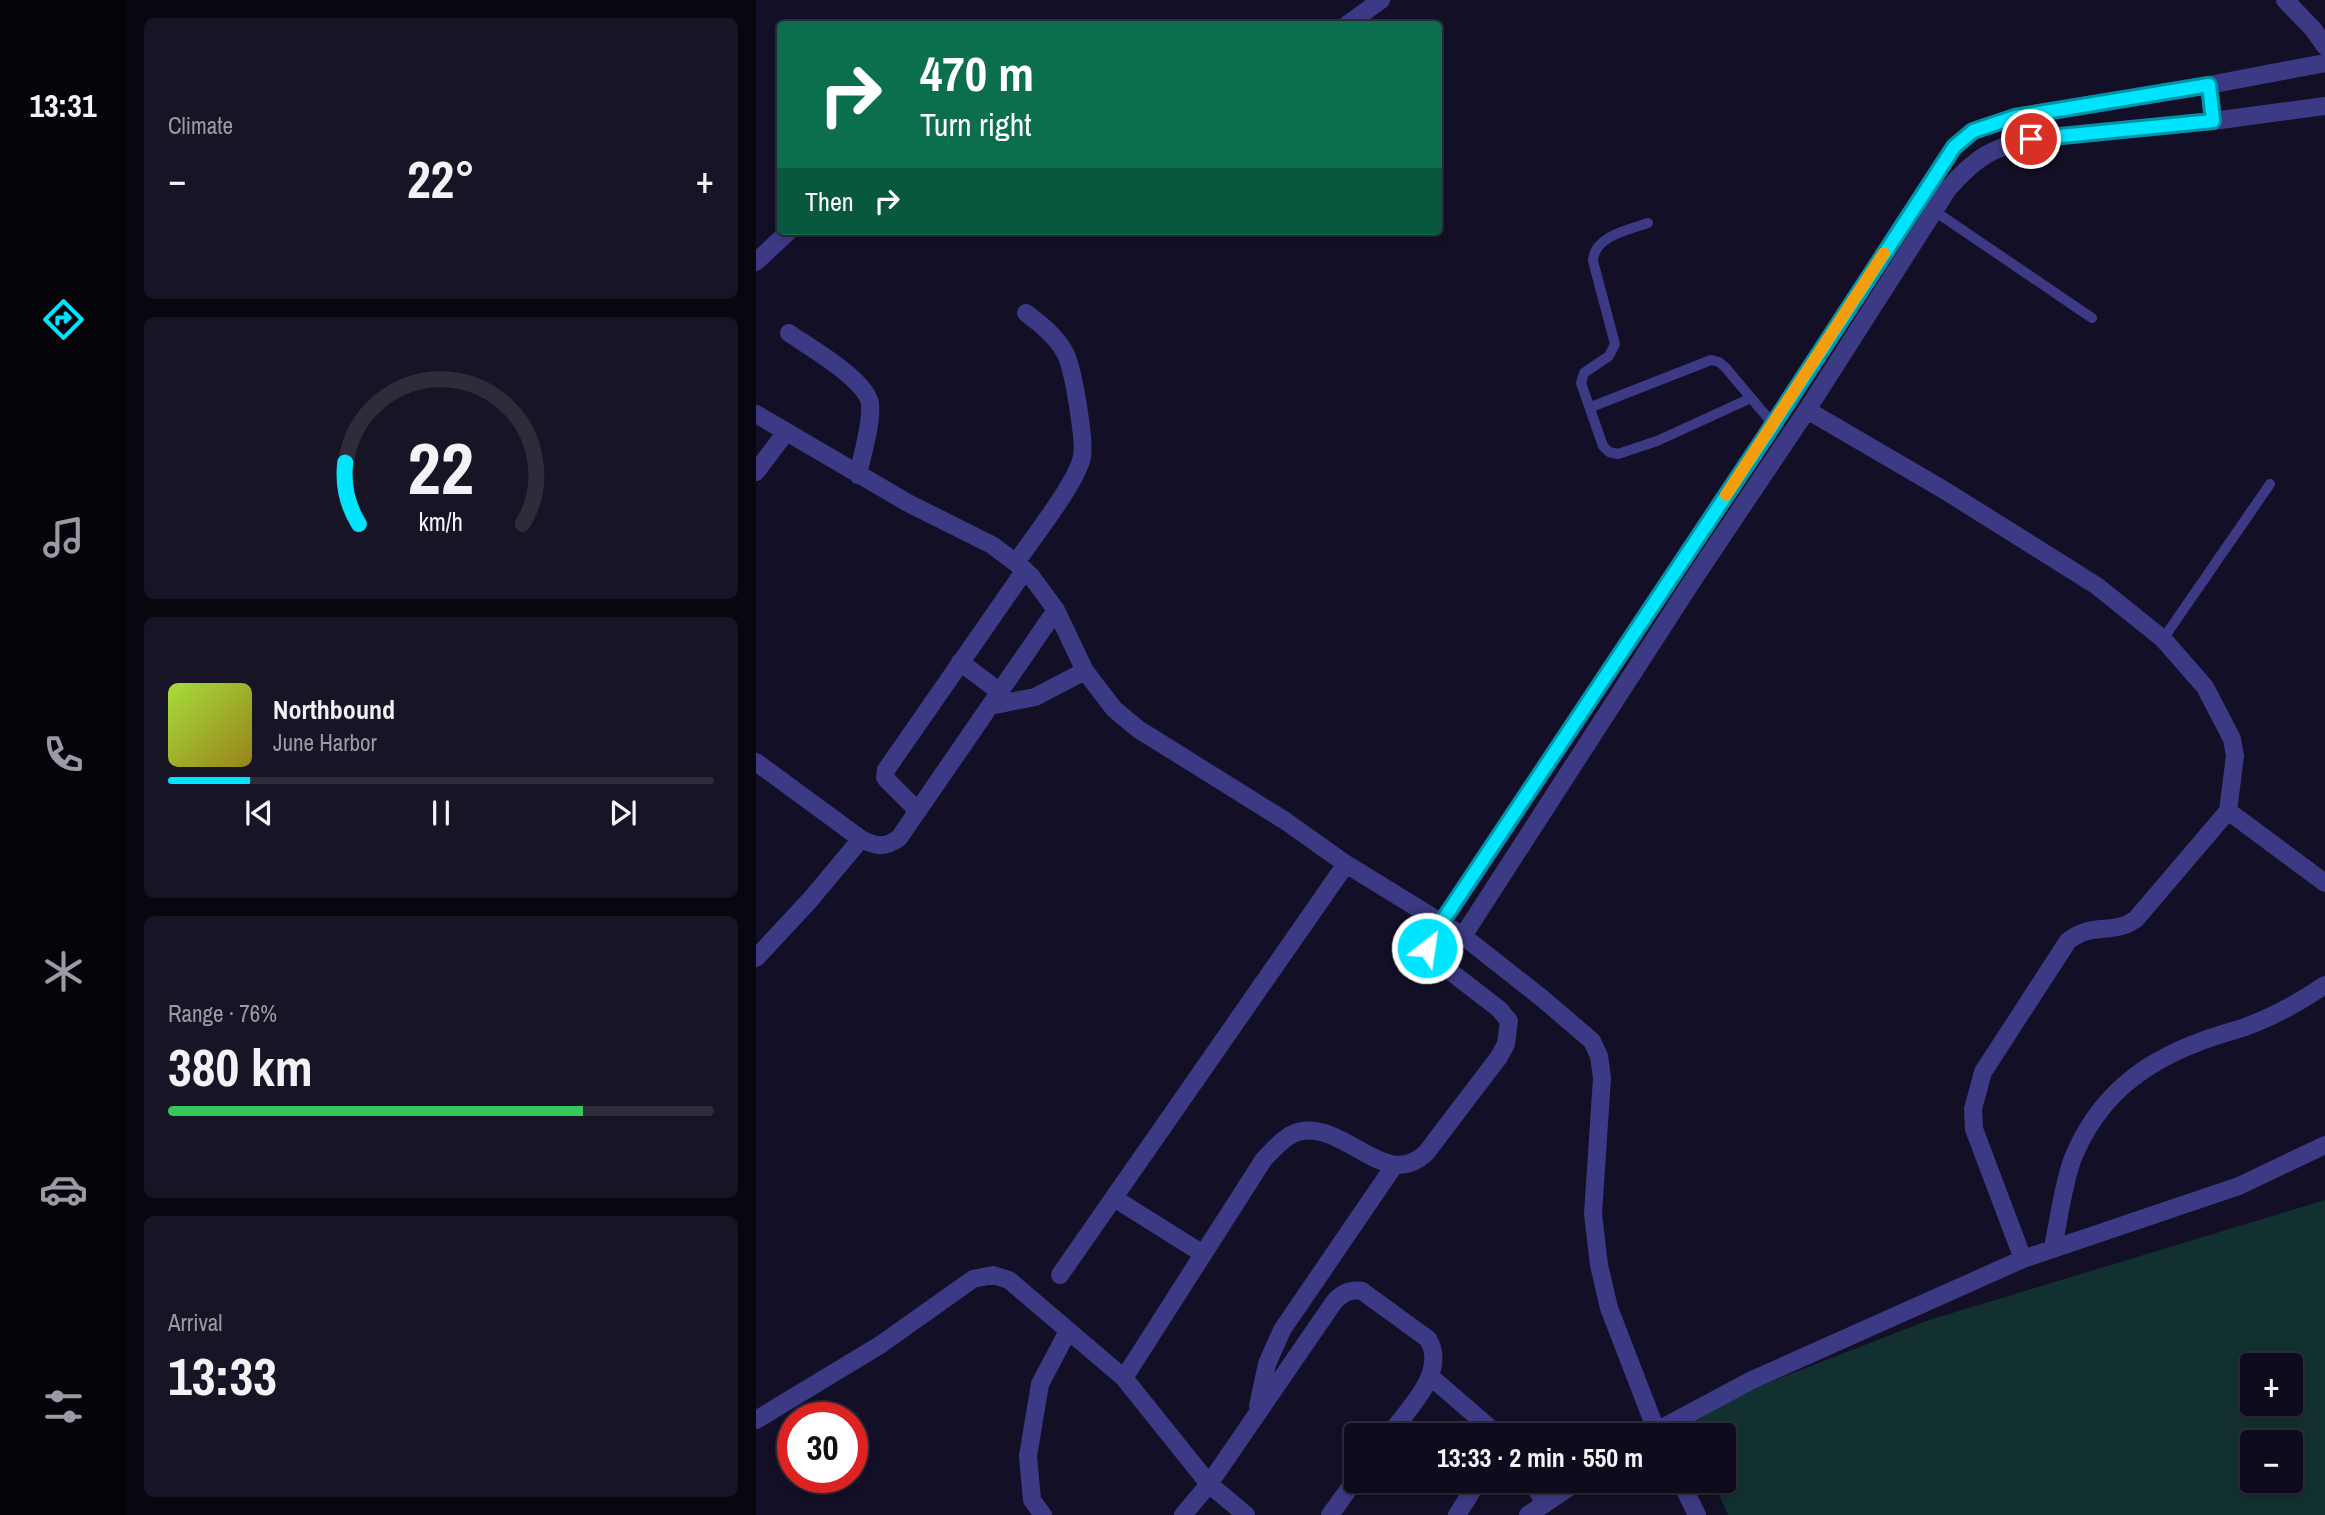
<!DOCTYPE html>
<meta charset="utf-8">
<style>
:root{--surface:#0e0b1c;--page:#171425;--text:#f1f3f6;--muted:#9b9ba3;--line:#2e2b3b;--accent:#00e5ff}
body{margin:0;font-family:"Archivo Narrow",sans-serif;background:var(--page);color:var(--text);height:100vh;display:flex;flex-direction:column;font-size:26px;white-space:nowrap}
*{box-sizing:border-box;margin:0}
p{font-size:23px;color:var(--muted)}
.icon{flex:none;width:38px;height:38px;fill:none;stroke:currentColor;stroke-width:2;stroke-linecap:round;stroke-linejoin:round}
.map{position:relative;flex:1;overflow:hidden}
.panel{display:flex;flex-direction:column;gap:18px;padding:18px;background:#08060f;width:630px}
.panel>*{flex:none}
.hud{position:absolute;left:21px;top:21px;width:665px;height:214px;border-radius:7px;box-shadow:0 4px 10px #0003,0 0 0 2px var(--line);background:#0b6e4f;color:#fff;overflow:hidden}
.buttons{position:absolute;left:1484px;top:1353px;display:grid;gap:14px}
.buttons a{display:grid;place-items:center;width:63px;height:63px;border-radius:7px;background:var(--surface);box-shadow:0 4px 10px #0003,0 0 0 2px var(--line);font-size:35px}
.speed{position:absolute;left:21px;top:1402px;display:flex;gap:14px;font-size:35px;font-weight:700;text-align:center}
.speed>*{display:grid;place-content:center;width:91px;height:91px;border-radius:50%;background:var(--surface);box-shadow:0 4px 10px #0003,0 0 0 2px var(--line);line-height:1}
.speed .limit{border:10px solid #d22;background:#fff;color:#111}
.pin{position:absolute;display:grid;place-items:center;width:60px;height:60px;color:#fff;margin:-30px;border:4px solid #fff;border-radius:50%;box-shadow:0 2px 7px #0007}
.me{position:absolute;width:77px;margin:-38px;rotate:30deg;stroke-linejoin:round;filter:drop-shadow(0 0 5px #0008)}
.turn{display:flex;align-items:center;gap:24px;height:147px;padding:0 28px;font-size:32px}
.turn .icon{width:91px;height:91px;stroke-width:2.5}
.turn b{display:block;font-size:49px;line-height:60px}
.then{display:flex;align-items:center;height:66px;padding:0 28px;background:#0003;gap:14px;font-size:26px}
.big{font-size:52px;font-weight:700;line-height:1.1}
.panel .tile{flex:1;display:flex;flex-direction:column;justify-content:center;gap:10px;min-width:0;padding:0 24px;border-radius:10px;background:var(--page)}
.panel .dial{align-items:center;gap:0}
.dial svg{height:182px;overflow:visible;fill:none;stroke:var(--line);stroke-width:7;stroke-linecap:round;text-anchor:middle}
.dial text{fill:var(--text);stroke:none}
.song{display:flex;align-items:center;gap:21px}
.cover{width:84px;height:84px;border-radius:10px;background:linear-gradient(135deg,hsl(80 70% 55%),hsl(50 70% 35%))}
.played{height:7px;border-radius:4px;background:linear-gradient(90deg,var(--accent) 15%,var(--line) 15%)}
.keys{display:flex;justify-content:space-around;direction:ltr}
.heat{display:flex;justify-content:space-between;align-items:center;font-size:38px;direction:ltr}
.charge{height:10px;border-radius:5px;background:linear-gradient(90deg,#34c759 76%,var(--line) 0)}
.trip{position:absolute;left:588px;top:1423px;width:392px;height:70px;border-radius:7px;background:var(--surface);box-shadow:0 4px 10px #0003,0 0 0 2px var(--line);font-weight:700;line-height:70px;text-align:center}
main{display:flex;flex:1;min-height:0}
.tab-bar{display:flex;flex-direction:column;width:126px;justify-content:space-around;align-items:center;background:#06040b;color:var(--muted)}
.tab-bar .icon{width:49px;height:49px}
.tab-bar .selected{color:var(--accent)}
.tab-bar b{font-size:32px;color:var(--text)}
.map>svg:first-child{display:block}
</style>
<main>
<nav class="tab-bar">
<b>13:31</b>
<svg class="icon selected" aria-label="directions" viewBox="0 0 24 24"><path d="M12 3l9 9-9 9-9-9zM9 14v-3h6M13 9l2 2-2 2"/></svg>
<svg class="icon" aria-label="music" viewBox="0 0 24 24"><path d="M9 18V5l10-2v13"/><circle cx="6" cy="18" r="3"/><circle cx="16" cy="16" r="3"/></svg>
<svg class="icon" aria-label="phone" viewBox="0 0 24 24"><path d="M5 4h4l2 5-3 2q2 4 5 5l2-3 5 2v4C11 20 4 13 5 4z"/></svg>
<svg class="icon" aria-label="climate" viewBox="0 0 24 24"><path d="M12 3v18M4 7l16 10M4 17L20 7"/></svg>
<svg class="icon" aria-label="car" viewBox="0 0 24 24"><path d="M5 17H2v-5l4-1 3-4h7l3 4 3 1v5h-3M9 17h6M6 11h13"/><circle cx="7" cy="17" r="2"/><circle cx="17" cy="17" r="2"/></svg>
<svg class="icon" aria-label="filters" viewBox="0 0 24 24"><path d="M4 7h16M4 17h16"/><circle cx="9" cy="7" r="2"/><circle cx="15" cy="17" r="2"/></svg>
</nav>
<section class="panel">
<div class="tile"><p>Climate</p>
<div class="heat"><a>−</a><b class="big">22°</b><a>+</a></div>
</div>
<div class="tile dial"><svg viewBox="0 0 100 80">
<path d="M14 69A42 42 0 1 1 86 69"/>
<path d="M14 69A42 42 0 0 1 8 42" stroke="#00e5ff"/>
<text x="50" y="56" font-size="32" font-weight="700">22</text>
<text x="50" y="72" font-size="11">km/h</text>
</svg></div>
<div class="tile">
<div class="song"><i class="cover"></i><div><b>Northbound</b><p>June Harbor</p></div></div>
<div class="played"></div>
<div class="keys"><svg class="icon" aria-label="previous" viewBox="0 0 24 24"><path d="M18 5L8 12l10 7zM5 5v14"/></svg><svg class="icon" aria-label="pause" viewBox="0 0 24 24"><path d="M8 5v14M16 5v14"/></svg><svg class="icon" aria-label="next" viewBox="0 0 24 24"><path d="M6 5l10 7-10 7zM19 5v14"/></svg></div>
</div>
<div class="tile"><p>Range · 76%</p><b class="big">380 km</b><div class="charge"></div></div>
<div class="tile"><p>Arrival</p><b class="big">13:33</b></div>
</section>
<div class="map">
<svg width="1569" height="1515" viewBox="0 0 1569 1515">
<rect width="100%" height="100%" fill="#130f26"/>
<path fill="#12302f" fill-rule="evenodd" d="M1569 1200V1515H972L957 1481 968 1480V1435H938L929 1415 1173 1320ZM1496 1365H1535V1404H1496ZM1496 1442H1535V1480H1496Z"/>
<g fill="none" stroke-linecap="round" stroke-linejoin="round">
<path stroke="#3d3a85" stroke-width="10" d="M1174 208 1336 318
M892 223C872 230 838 236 837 261L859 344 853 356 828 373 825 383 847 446 853 452 862 454 901 441 995 398
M835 407 955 360 963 362 969 367 1017 424
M1407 639 1514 484"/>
<path stroke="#3d3a85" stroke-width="18" d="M1529 0 1557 29 1569 46
M592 24 625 0
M1453 85 1457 121
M0 262 33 231
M33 333C53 347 111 380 114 404 116 424 106 455 102 475
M1051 410 1188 490 1341 586 1407 639 1449 687 1476 739 1479 756 1472 811 1380 919C1356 936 1337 921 1312 941L1227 1072 1217 1109 1218 1129 1267 1259
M0 414 152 503 236 545 260 563 275 576 300 610 329 671 358 709 382 729 528 820 590 864 707 936 787 999 836 1041 843 1056 846 1078 837 1214 843 1265 853 1308 902 1435
M0 472 30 432
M260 563C277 537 320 484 326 457 329 441 317 364 308 351 299 335 284 324 270 313
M204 662 244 692
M234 706 279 697 329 671
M0 762 105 839C121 847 129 848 143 838L300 610
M162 811 131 780 129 777 130 770 269 570
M1472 811 1569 883
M707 936 937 580 1051 410 1192 189C1218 159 1236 147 1275 139L1457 121 1569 106
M0 958 54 900 105 839
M358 1198 447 1254
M1297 1247C1303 1219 1307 1184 1317 1158 1341 1099 1384 1064 1443 1042 1458 1036 1474 1032 1489 1027 1517 1017 1544 1002 1569 985
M304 1275 590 864
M675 1377 742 1435
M502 1406 511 1364 526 1330 638 1166
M0 1420 124 1345 217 1279 237 1275 253 1280 368 1378
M893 1435 996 1380 1267 1259 1483 1186 1569 1145
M775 1480 789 1504
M924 1480 941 1515
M287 1515 276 1500 272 1456 284 1384 312 1331
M427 1515 453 1484 368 1378 508 1159C518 1149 531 1133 546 1131 591 1124 630 1191 670 1153L743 1057 750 1044 753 1021 743 1009 677 958 671 948 672 944 1007 440 1198 147 1217 131 1259 117 1453 85 1569 63
M490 1515 453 1484 578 1302C586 1293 594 1289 606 1291L672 1339C692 1372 652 1409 633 1435
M574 1515 600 1479
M701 1515 723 1480
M772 1515 824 1480"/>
</g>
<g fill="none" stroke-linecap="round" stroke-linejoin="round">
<defs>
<path id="route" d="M671 948 685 923 1007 440 1198 147 1217 131 1259 117 1453 85 1457 121 1275 139"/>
</defs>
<use href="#route" stroke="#0095a6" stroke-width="18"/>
<use href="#route" stroke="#00e5ff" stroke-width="12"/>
<path stroke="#f59e0b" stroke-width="12" d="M970 495 1128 253"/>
</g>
</svg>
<div class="buttons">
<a>+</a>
<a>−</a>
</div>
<div class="speed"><div class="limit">30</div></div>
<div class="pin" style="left:1275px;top:139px;background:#d93025"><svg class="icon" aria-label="arrive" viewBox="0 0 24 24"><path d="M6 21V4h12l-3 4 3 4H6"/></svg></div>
<svg class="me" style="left:671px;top:948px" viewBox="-20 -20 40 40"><circle r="17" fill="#00e5ff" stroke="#fff" stroke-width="3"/><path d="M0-11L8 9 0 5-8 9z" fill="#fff"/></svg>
<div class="trip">13:33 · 2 min · 550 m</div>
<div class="hud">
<div class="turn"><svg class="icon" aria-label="right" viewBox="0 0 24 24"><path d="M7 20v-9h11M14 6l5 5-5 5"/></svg><div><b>470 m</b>Turn right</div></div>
<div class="then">Then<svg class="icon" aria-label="right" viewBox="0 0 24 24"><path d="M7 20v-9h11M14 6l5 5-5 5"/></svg></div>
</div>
</div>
</main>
